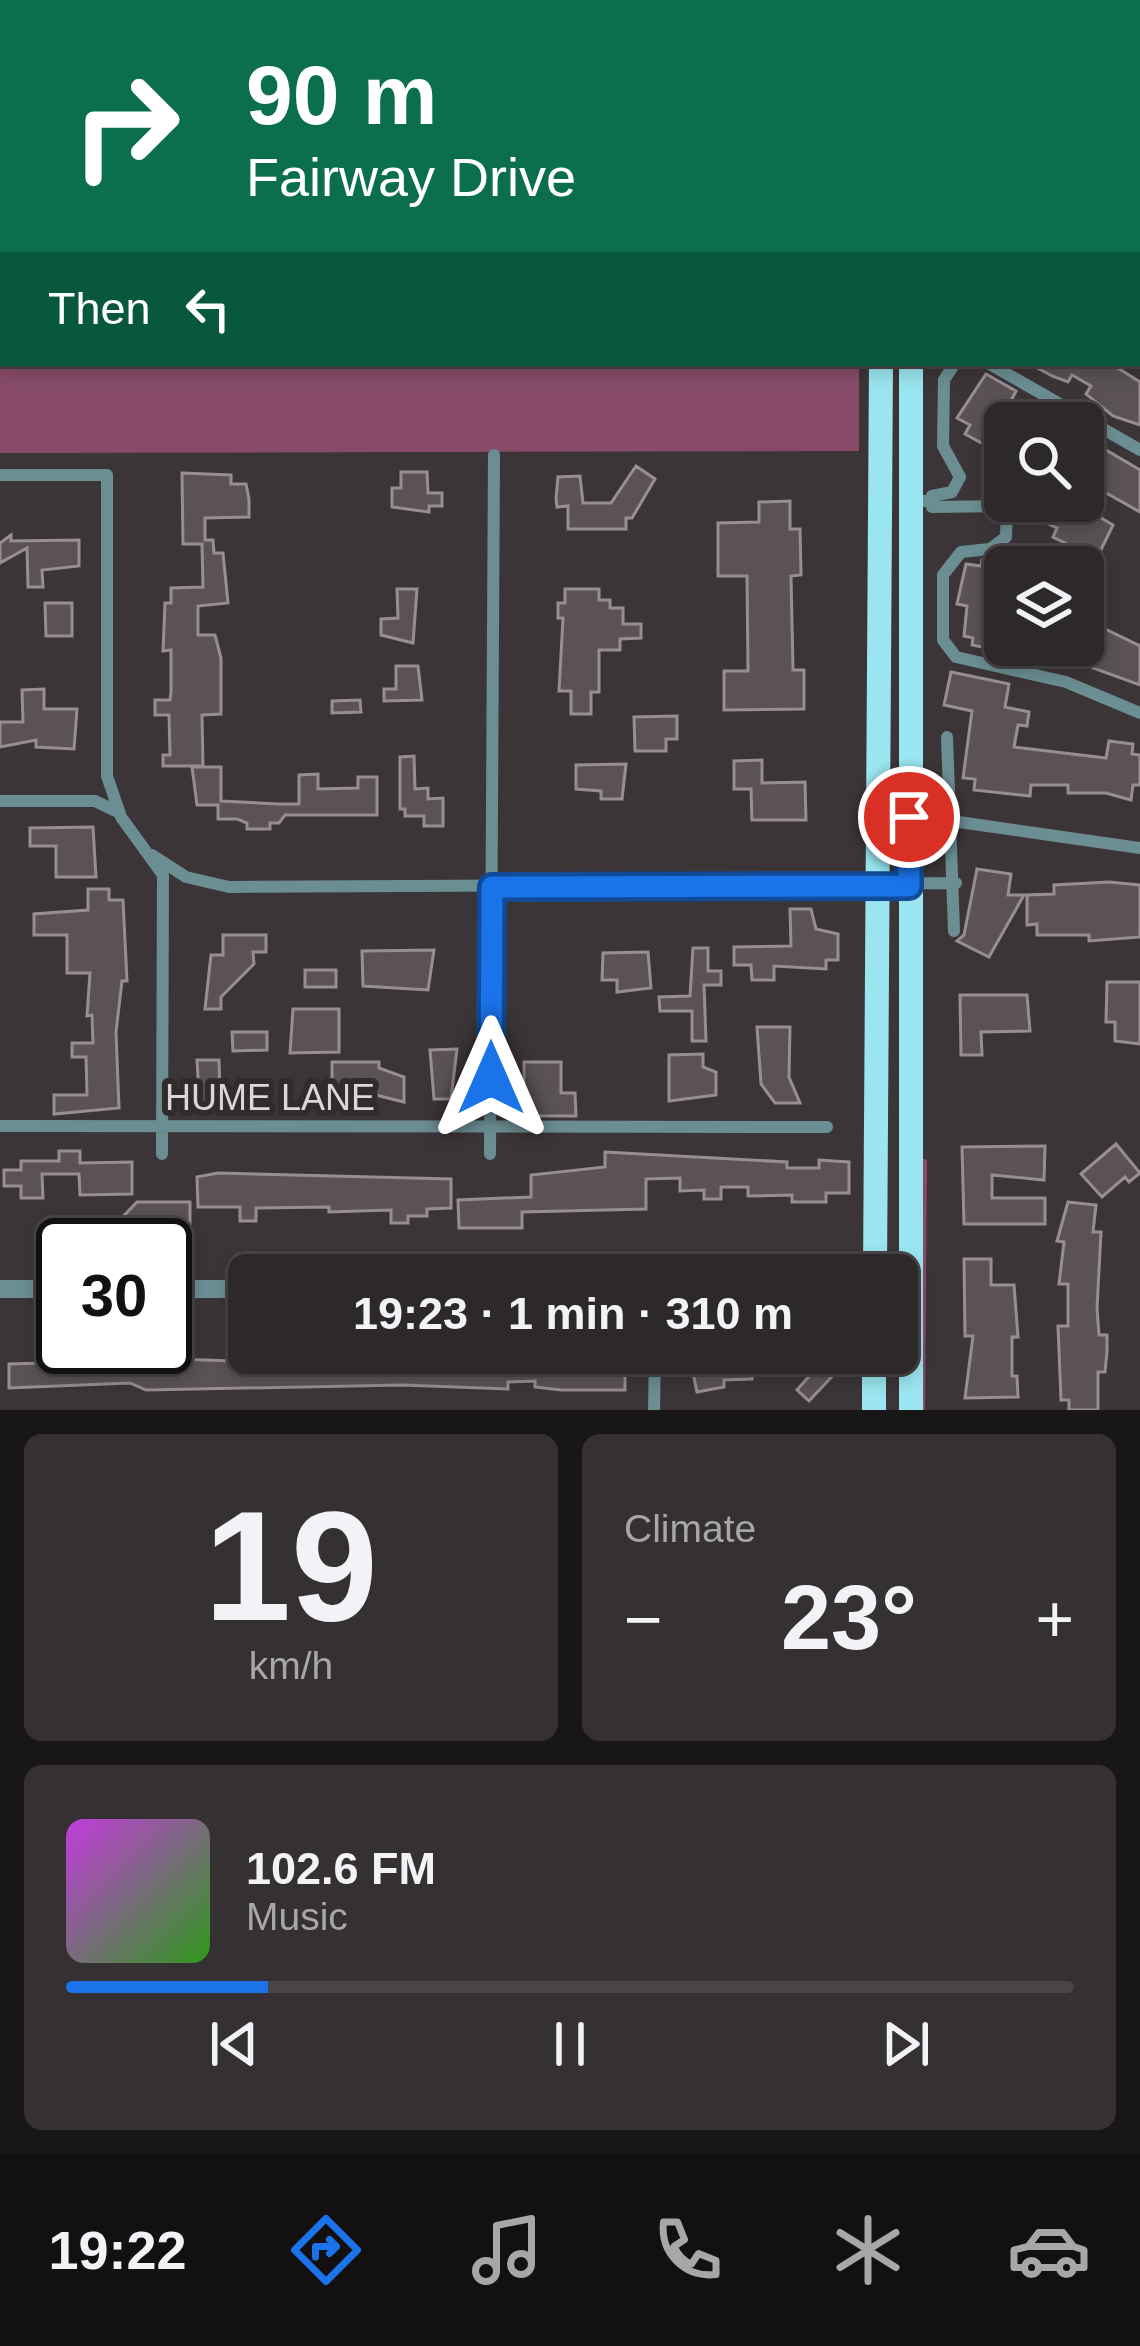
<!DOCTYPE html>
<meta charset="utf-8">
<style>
:root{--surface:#2d282a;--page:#353032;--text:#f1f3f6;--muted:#a7a6a8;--line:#484447;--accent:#1a73e8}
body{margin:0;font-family:Helvetica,sans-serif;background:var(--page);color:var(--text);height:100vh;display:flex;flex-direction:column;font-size:45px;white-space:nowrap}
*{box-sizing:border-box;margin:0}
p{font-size:39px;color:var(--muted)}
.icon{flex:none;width:66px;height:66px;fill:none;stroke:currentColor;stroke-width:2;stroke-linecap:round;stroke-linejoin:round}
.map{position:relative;height:1410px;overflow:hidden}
.drawer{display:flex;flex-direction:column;gap:24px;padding:24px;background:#191617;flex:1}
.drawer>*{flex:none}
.hud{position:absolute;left:0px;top:0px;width:1140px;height:366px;box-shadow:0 6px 18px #0003,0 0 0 3px var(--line);background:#0b6e4f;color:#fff;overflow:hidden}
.controls{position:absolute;left:984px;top:402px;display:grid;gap:24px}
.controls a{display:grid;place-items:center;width:120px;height:120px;border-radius:18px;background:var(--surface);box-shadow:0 6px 18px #0003,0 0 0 3px var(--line);font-size:60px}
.speed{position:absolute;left:36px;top:1218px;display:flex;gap:24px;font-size:60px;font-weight:700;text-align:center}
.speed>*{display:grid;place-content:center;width:156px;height:156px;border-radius:50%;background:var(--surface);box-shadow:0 6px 18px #0003,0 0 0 3px var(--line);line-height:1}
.speed .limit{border:6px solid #111;border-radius:18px;background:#fff;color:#111}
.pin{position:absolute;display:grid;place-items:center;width:102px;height:102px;color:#fff;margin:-51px;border:6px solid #fff;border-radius:50%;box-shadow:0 3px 12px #0007}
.me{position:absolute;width:132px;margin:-66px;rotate:0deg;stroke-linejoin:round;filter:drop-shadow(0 0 9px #0008)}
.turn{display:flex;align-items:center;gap:42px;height:252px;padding:0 48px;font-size:54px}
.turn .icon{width:156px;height:156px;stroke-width:2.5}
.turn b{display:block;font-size:84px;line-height:102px}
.then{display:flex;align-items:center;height:114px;padding:0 48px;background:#0003;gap:24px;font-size:45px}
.big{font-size:90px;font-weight:700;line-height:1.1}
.drawer .widget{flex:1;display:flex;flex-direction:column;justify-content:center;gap:18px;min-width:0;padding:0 42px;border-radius:18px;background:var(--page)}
.drawer .dial{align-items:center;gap:0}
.dial b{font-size:156px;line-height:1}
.song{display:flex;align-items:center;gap:36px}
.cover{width:144px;height:144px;border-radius:18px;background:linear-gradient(135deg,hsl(290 70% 55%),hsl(110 70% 35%))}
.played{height:12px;border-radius:6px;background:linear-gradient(90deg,var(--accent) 20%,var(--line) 20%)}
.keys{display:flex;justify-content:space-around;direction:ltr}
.heat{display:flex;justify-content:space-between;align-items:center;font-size:66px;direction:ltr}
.drawer .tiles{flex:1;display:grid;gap:24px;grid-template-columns:1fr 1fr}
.widget:last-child{grid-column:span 2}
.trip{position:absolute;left:228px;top:1254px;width:690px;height:120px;border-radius:18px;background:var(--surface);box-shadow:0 6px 18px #0003,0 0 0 3px var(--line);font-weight:700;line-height:120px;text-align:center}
.tab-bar{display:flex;height:192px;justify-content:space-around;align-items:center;background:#121011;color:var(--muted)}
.tab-bar .icon{width:84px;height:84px}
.tab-bar .active{color:var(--accent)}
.tab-bar b{font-size:54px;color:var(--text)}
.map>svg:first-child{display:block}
</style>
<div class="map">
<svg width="1140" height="1410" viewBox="0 0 1140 1410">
<rect width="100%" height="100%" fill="#3c3538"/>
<path fill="#874b68" d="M0 0 444 3H3V363H859V451L0 453Z
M922 1158 927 1160 925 1410H923Z"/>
<path fill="#5a5256" stroke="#988e92" stroke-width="3" d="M1028 363H1110L1140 382V425L1113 416 1086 394 1091 386 1072 375 1068 382 1052 376Z
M986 374 1016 391 1011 401 1051 423H998L985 445 965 434 970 425 957 418Z
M1096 444 1140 470V512L1092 485 1081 506 1113 525 1101 550 1094 546 1089 555 1053 537 1057 528 1035 518 1044 501H1083V448L1089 451Z
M636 466 655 479 632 518H626V529H568V506L557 507 556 498 558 477 580 476 583 503H611Z
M401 472H427L428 493H442V506H429V512L392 507V488H401Z
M182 473 231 475V484H246L249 499V517L205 518V540H213L214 553H223L228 603 198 606V635H215L221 658V714L202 715 203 766H163V755H170L169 715H155V700H170L171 692V650L163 651 165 603H171V588L203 587 202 544H183Z
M790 501V529H800L801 575 791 576 793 670H804V709L724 710V671H748L747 576H718V523L759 522V502Z
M11 535V541L79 540V566L42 570 43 587H28L27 548 0 563V543Z
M993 559 1005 561 999 590 1005 591 988 648 972 645 973 638 964 636 967 606 957 604 966 564 981 566 982 560Z
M397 589H417L413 643 381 635V619L398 618Z
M565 589H599V600H610V608H623V624H641V638L620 639V650H599V692H591V714H571V691H559L563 618H558V603H565Z
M45 603H72V636H46Z
M1097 625 1140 646V685L1093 668 1096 663 1015 651 1016 645H1088Z
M396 666H418L422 700 384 701V689H396Z
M951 672 1009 684 1005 707 1029 712 1027 726 1018 725 1014 747 1106 758 1109 741 1133 744 1132 754 1140 755V785H1133L1131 800 1106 793H1068V785H1031L1030 796 974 790 975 779 963 778 972 711 944 705Z
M44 689V709H77L74 749 36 747V740L0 747V722H23L22 690Z
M360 700 361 712 332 713V701Z
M677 716V739H666V751H635L634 717Z
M414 756 415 789 428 788V799L443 798V826H424V816H405V809H400V757Z
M762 760V783L805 782 806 820H752L751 789H734V761Z
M626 764 622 799H601V791L576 789V765Z
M192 767H221V801L278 804H299V775L318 774V789L358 788V777H377V815H285L279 823H270V829H247V823L237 819H218V805H197Z
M93 827 96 877H56V846H30V828Z
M977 869 1011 874 1008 895H1024L989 957 957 941 964 935Z
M1109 882 1140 885V937L1089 941V935H1037V924L1027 925V895L1054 894V885Z
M88 889H109V900H123L127 981H122L116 1032 119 1108 54 1114V1095H87L86 1057H72V1043H93L92 1015 87 1016 90 973H67V935H34V914L88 910Z
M790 909H811L816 929 838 934V960H826V969L774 966V980H752L751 965H734V947L791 946Z
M223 935H266V952H253L254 964 221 997V1009H205L211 955H223Z
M693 948H708V971H721V985H704L706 1041H692V1011H660L659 997 690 996Z
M434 950 428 990 363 986 362 951Z
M648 952 651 988 617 992V980H602L603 953Z
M305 970H336V987H305Z
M1107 982H1140V1044L1115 1041V1022H1106Z
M960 995H1027L1030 1031 981 1032 982 1055H961Z
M293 1009H339V1052L290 1053Z
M757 1027H790L789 1077 800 1103H775L761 1084Z
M232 1032H267V1050L233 1051Z
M457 1049 451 1099H434L430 1050Z
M703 1054V1067L716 1072V1095L669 1101V1055Z
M197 1060H219L220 1094 232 1099V1111H200Z
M332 1062H379V1068L404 1077V1102L368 1093H332Z
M524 1062H561V1093H575L576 1116H524Z
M1116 1144 1140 1173 1129 1182 1125 1177 1102 1197 1081 1174Z
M1045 1146 1044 1180 992 1175V1198H1045V1224H964L962 1147Z
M59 1151H80V1163L132 1162V1194L80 1195 79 1174H42L43 1198H21V1186H4V1170H21V1161H59Z
M605 1152 787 1162V1168H819V1160L849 1162V1193H826V1202H792V1195L748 1196V1187H721V1199H704V1190L680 1191V1178L646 1179V1209L522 1212V1228H459L458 1200 531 1197V1175L605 1167Z
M218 1173 451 1179V1208L427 1209V1216H408V1223H391V1210L329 1212V1207L256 1208V1221H240V1207H198L197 1177Z
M137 1202H190V1228L137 1231 127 1241 112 1228Z
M1068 1202 1096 1205 1093 1232H1101L1097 1308 1099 1335H1107V1352L1105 1372H1098V1410H1069V1400H1061L1058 1326H1068V1284H1059L1064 1242 1057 1241Z
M964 1259H991V1285H1014L1018 1337H1012V1376H1017L1018 1397 965 1398 973 1336H965Z
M277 1353H303V1363H362V1356H385V1362L445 1364 459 1361V1354H472V1361H503L502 1353H529V1361L625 1362V1390H561L535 1387V1381L508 1382V1389L402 1385 146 1390 130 1383 9 1388V1364L116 1361V1357L233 1361V1354Z
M734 1353H754L752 1379 724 1380V1387L697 1392 690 1358H734Z
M791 1353H842L833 1363 840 1368 809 1401 797 1390 812 1373Z"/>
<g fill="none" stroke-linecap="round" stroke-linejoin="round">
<path stroke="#6b8e93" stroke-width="12" d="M678 0 684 3
M735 3 737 0
M988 363 1140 450
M0 475H107V776L121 817 163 875 162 1154
M911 501H932V507L1007 506 1006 537 990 549 961 552 943 575V640L956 657 1066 682 1140 713
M932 501V496L952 492 960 477 943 446 944 380 955 363
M947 737 954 931
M0 801H95L116 811
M952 821 1140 848
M152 855 186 877 229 887 956 883
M0 1126 827 1127
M490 1154 494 455
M654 1410 655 1353"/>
<path stroke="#6b8e93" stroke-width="18" d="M684 1275 910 1265
M0 1289H63
M165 1289H249"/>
<path stroke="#9ae5ef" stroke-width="24" d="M883 3V0
M913 3V0
M875 1275 881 363
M874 1353V1410
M911 1410V363"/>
</g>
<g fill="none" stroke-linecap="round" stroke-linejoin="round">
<defs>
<path id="route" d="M491 1078 492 887 909 886V817"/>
</defs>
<use href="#route" stroke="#114b97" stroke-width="30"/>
<use href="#route" stroke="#1a73e8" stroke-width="21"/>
</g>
<g text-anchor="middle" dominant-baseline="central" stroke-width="12" stroke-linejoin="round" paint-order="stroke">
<g font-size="36" fill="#dbd6d8" stroke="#322b2e">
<text x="270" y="1097">HUME LANE</text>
</g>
</g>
</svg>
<div class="controls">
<a><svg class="icon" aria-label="search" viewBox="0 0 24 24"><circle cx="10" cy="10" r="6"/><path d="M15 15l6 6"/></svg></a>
<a><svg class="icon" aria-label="layers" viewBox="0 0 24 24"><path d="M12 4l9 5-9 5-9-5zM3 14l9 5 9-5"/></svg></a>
</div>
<div class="speed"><div class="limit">30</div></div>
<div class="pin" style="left:909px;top:817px;background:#d93025"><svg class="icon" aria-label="arrive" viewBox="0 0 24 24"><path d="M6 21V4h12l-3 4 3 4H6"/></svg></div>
<svg class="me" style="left:491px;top:1078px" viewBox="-20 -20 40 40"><path d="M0-17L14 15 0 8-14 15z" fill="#1a73e8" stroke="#fff" stroke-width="4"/></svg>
<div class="trip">19:23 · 1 min · 310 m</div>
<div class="hud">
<div class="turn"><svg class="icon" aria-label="right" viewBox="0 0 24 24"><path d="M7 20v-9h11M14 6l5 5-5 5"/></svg><div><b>90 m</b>Fairway Drive</div></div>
<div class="then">Then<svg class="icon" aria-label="left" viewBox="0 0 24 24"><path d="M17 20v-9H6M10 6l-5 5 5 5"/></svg></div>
</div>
</div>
<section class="drawer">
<div class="tiles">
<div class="widget dial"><b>19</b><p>km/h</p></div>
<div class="widget"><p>Climate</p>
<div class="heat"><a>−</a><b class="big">23°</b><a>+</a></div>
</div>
<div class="widget">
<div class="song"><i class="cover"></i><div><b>102.6 FM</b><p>Music</p></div></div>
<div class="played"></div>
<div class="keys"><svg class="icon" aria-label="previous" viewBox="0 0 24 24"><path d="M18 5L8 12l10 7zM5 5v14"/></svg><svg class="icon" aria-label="pause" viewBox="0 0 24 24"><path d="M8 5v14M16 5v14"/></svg><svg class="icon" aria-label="next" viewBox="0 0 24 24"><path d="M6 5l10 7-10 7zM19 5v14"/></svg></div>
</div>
</div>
</section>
<nav class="tab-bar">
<b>19:22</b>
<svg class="icon active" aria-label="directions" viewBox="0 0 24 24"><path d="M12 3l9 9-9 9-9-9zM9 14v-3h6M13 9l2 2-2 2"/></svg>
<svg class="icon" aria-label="music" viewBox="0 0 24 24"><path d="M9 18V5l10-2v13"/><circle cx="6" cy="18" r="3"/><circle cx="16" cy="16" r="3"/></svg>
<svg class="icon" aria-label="phone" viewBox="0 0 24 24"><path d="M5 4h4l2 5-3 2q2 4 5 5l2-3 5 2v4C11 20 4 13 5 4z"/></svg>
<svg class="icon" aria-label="climate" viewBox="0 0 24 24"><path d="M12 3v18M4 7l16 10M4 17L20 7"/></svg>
<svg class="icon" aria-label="car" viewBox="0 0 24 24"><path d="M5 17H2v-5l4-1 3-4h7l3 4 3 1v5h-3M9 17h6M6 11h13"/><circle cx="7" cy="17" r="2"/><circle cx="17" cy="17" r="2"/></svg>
</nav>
